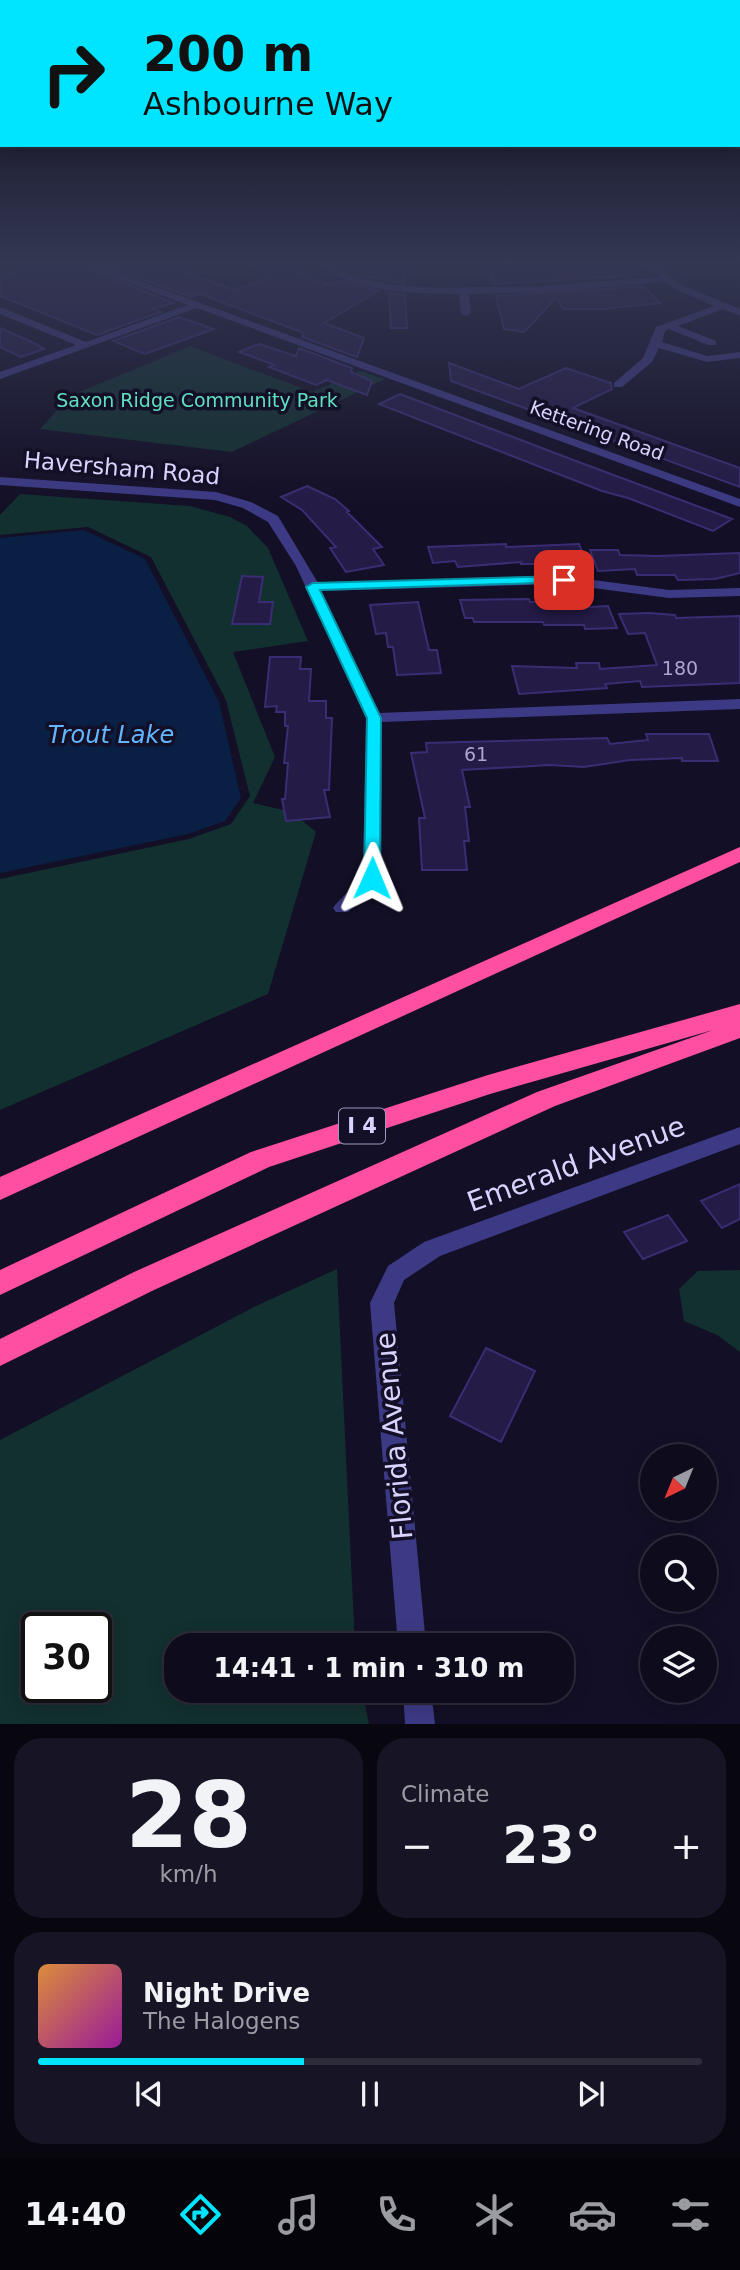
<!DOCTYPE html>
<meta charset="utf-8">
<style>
:root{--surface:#0e0b1c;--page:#171425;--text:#f1f3f6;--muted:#9b9ba3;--line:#2e2b3b;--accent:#00e5ff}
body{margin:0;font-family:"DejaVu Sans",sans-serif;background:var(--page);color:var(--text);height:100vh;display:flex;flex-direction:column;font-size:26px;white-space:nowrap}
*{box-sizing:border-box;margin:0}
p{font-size:23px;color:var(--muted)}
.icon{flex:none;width:38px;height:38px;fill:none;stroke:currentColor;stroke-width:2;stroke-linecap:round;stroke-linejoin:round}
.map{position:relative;height:1724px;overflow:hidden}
.panel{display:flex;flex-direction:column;gap:14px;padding:14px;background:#08060f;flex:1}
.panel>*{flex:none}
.hud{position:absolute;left:0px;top:0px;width:740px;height:147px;box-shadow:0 4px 18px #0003,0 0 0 2px var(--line);background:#00e5ff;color:#111;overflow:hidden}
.needle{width:46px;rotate:223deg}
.buttons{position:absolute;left:640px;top:1444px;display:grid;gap:14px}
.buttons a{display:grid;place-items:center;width:77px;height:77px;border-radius:50%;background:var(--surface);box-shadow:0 4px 18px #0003,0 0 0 2px var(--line);font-size:35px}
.speed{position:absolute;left:21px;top:1612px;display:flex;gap:14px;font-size:35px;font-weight:700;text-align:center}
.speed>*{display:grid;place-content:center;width:91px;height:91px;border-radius:50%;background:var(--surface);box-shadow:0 4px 18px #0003,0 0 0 2px var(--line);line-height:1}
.speed .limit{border:4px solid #111;border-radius:10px;background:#fff;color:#111}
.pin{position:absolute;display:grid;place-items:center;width:60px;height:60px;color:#fff;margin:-30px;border-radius:14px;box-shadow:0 4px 10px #0006}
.me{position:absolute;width:77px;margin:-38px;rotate:1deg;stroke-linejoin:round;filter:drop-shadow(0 0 5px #0008)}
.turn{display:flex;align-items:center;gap:24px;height:147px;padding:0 28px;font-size:32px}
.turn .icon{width:91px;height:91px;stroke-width:2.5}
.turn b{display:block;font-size:49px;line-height:60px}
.big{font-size:52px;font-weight:800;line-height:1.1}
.panel .card{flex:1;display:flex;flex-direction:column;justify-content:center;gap:10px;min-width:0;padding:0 24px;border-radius:28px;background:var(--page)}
.panel .dial{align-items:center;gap:0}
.dial b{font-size:91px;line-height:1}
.song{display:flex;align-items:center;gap:21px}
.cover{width:84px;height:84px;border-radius:10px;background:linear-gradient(135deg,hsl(30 70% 55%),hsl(300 70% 35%))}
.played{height:7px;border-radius:4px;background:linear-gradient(90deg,var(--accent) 40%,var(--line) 40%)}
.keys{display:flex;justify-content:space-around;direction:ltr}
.heat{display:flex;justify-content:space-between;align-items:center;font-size:38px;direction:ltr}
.panel .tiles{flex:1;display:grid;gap:14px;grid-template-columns:1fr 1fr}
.card:last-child{grid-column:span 2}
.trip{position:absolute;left:164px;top:1633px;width:410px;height:70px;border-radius:28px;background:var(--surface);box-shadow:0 4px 18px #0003,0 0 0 2px var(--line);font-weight:800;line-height:70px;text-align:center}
.tab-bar{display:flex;height:112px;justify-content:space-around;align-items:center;background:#06040b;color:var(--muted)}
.tab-bar .icon{width:49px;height:49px}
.tab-bar .on{color:var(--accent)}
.tab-bar b{font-size:32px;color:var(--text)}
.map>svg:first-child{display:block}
</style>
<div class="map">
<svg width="740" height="1724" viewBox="0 0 740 1724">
<rect width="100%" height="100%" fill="#130f26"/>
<path fill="#12302f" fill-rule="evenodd" d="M190 346 312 392 360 371 385 379 232 452 40 429 70 396Z
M20 494 190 506 230 517 247 526 268 548 308 641 233 652 275 757 253 803 292 812 316 832 268 994 0 1110V879L189 839 231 824 250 796 226 700 151 557 88 527 0 535V515Z
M337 1269 355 1645H177V1690L362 1691 369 1724H0V1440L256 1306ZM37 1628H96V1687H37Z
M740 1270V1352L717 1335 684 1321 679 1289 698 1271Z"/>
<path fill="#0a1f44" d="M84 530 145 559 219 702 241 798 225 821 188 834 0 873V538Z"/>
<path fill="#241b47" stroke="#3b2d73" stroke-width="2" d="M42 264H77L173 303 154 309 161 312 97 335 0 296V277Z
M100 264H160L235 290 270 278 266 266 294 264 298 273 330 285 342 281 378 291 324 323 364 338 357 357 302 337 304 333 200 294 191 297Z
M619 264 632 276 494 284 490 271Z
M375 268 403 270 404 283 358 275Z
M643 286 660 303 603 309H563L556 298 524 332 504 329 496 296Z
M389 293 405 295 407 328H391Z
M179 317 214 329 145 354 113 341Z
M0 328 34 343 44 349 21 357 0 347Z
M259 344 296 356 299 348 352 368 351 372 372 381 367 395 327 380 316 385 269 367 275 365 239 352Z
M449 363 519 389 566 368 611 383 612 389 573 408 740 468V487L451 381Z
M400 394 576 461 732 519 713 531 628 498 602 491 379 404Z
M307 486 335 499 349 511 347 512 382 547 373 549 384 565 346 572 330 548 336 547 302 510 281 497Z
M506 544V547L579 544 587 564H521V562L458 567 455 561 433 563 428 547Z
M590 550H618L620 555 658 556 740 553V573L715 579 678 580 675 575H637L635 569 598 571Z
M242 576 263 577 259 602H273L270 624H232Z
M529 599 530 602H569L570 608 608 606 617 628 585 629 584 625H544L543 622H474L473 618H465L460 600Z
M418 602 429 650H437L441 673 397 675 393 647H388L386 633 376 634 370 605Z
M649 613 675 615 676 618 740 616V683L642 687 640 681 605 684 607 688 519 694 512 666 577 668 576 663H599L600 669 657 665 645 633 628 634 619 614Z
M270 657H301L300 669H311L309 701H326V718H332L329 790H324L330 817 286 821 282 799H285L288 763H284L288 726H285V712H276L277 706 265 707Z
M646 734H709L718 761H682V758L630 760 584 767 550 765 462 770 470 807H465L469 841H464L467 870H422L419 818H425L411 753 427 752 426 743 607 738 610 744 648 740Z
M740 1184V1219L722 1228 701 1201Z
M668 1215 687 1241 643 1259 624 1232Z
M486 1348 535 1371 501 1442 450 1416Z"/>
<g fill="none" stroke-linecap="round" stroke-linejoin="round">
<path fill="#3d3a85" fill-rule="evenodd" d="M80 264H93L740 499V507L197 308 0 379V372L76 345 0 314V307L86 342 187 305Z
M319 264H330L352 276 388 284 436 288 543 286 660 277 645 264H655L679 284 740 309V316L723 309 678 326 716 341V345H708L669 329 665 331 662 342 707 356 740 352V358L707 362 659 348 652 362 622 387H614V383L643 358 656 327 714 306 673 288 666 282 543 292 469 294 471 313 466 316 461 313 459 294C415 293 355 294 319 264Z
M0 477 216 492 251 502 278 516 318 583 563 576 669 590 740 588V596L669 598 563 584 321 591 379 713 740 699V709L382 722 381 878 348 912H336L333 908 336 904 363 876 366 718 296 566 268 522 243 508 215 500 0 485Z
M740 1127V1144L440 1256 404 1280 394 1303 426 1645H398L370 1303 388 1266 424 1242Z
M403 1690H431L435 1724H405Z"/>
<path fill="#ff4fa3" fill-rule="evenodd" d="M740 847V862L0 1200V1177Z
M740 1004V1038L555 1106 154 1290 0 1366V1339L134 1272 537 1092 713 1030 490 1094 269 1167 0 1295V1270L251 1152 488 1075Z"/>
</g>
<linearGradient id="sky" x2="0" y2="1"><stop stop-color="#0a0815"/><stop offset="0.52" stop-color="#333752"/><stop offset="1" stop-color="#333752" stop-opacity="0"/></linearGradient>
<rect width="740" height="505" fill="url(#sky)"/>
<path fill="#00e5ff" stroke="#0095a6" stroke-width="2" d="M564 576 568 577V582L320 590 381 718 380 878 372 883 366 882 364 878 367 718 306 587 313 583Z"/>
<g text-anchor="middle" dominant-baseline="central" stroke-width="7" stroke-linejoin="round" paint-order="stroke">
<g font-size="19" fill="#5fe0c0" stroke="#130f26">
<text x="197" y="400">Saxon Ridge Community Park</text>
</g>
<g font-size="19" fill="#d9d4ff" stroke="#130f26">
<text transform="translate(597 430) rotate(20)">Kettering Road</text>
</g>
<g font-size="19" fill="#aca6d1">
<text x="680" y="668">180</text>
<text x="476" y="754">61</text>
</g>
<rect fill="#130f26" stroke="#9e99be" stroke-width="2" x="339" y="1108.5" width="46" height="35" rx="5"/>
<g font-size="21" font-weight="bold" fill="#d9d4ff">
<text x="362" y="1126">I 4</text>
</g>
<g font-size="23" fill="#d9d4ff" stroke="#130f26">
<text transform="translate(122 468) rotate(5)">Haversham Road</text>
</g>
<g font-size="24" font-style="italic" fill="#62b6ff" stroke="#130f26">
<text x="111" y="735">Trout Lake</text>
</g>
<g font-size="28" fill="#d9d4ff" stroke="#130f26">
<text transform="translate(576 1164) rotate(-20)">Emerald Avenue</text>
<text transform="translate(394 1436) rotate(-95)">Florida Avenue</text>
</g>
</g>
</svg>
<div class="buttons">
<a><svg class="needle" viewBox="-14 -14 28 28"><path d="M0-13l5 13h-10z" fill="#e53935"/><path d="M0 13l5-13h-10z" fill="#9b9ba3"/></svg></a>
<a><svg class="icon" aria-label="search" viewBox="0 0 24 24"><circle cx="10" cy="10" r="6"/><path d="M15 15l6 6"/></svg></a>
<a><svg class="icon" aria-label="layers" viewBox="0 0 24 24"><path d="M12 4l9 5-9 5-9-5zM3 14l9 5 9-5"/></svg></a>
</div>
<div class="speed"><div class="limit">30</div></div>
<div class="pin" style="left:564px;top:580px;background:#d93025"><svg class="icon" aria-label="arrive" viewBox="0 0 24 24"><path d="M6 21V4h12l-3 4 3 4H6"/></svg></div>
<svg class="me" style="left:372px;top:878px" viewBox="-20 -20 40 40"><path d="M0-17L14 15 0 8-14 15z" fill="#00e5ff" stroke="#fff" stroke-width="4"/></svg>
<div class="trip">14:41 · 1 min · 310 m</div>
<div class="hud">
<div class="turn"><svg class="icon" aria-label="right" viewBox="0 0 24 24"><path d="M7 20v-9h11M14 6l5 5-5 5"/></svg><div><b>200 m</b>Ashbourne Way</div></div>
</div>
</div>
<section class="panel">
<div class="tiles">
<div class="card dial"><b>28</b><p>km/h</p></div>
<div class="card"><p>Climate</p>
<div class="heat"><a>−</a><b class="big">23°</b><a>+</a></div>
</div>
<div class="card">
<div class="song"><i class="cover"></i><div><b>Night Drive</b><p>The Halogens</p></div></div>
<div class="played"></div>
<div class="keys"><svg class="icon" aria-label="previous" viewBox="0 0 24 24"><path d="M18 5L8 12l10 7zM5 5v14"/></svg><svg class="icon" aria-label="pause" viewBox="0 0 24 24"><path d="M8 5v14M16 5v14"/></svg><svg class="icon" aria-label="next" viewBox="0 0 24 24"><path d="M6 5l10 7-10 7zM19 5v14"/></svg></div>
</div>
</div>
</section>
<nav class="tab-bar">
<b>14:40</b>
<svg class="icon on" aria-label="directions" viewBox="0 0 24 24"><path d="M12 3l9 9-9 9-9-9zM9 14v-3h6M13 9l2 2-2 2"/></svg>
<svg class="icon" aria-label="music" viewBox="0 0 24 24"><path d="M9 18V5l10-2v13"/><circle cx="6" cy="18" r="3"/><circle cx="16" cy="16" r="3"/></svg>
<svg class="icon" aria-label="phone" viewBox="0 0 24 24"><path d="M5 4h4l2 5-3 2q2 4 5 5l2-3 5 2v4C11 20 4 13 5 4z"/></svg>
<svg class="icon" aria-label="climate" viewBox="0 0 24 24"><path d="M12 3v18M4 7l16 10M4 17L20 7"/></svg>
<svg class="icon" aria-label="car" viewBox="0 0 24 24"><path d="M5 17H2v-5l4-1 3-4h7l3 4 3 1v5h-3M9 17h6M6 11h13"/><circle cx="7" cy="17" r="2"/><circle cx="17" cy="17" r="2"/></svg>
<svg class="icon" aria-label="filters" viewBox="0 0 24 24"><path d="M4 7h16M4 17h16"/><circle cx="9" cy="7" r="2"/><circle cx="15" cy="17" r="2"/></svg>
</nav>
